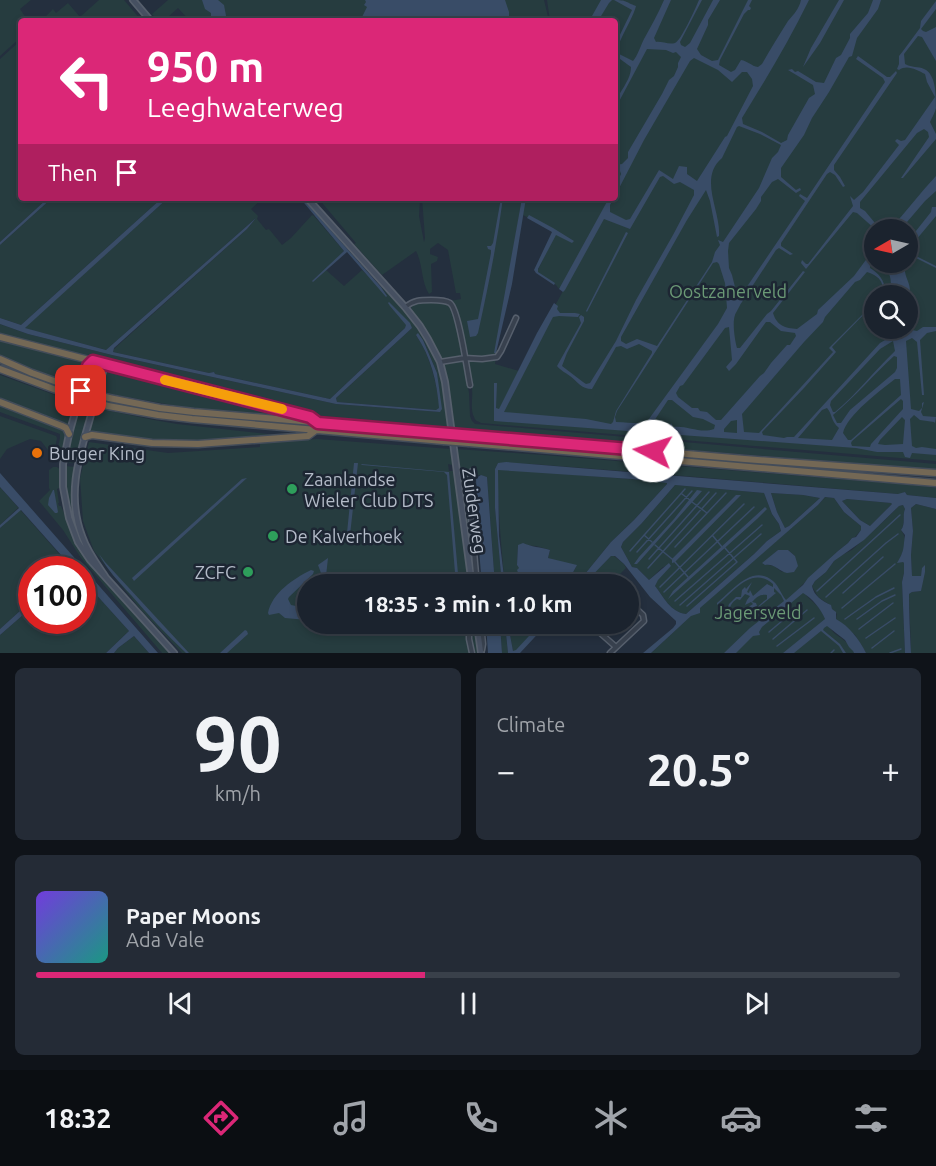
<!DOCTYPE html>
<meta charset="utf-8">
<style>
:root{--surface:#1b232e;--page:#242b36;--text:#f1f3f6;--muted:#a0a4aa;--line:#39404a;--accent:#db2777}
body{margin:0;font-family:Ubuntu,sans-serif;background:var(--page);color:var(--text);height:100vh;display:flex;flex-direction:column;font-size:22px;white-space:nowrap}
*{box-sizing:border-box;margin:0}
p{font-size:20px;color:var(--muted)}
.icon{flex:none;width:33px;height:33px;fill:none;stroke:currentColor;stroke-width:2;stroke-linecap:round;stroke-linejoin:round}
.map{position:relative;height:653px;overflow:hidden}
.side{display:flex;flex-direction:column;gap:15px;padding:15px;background:#0f1319;flex:1}
.side>*{flex:none}
.banner{position:absolute;left:18px;top:18px;width:600px;height:183px;border-radius:6px;box-shadow:0 3px 9px #0003,0 0 0 2px var(--line);background:#db2777;color:#fff;overflow:hidden}
.needle{width:39px;rotate:261deg}
.tools{position:absolute;left:864px;top:219px;display:grid;gap:12px}
.tools a{display:grid;place-items:center;width:54px;height:54px;border-radius:50%;background:var(--surface);box-shadow:0 3px 9px #0003,0 0 0 2px var(--line);font-size:30px}
.speed{position:absolute;left:18px;top:556px;display:flex;gap:12px;font-size:30px;font-weight:700;text-align:center}
.speed>*{display:grid;place-content:center;width:78px;height:78px;border-radius:50%;background:var(--surface);box-shadow:0 3px 9px #0003,0 0 0 2px var(--line);line-height:1}
.speed .limit{border:9px solid #d22;background:#fff;color:#111}
.pin{position:absolute;display:grid;place-items:center;width:51px;height:51px;color:#fff;margin:-26px;border-radius:12px;box-shadow:0 3px 9px #0006}
.me{position:absolute;width:66px;margin:-33px;rotate:275deg;stroke-linejoin:round;filter:drop-shadow(0 0 4px #0008)}
.turn{display:flex;align-items:center;gap:21px;height:126px;padding:0 30px;font-size:27px}
.turn .icon{width:78px;height:78px;stroke-width:2.5}
.turn b{display:block;font-size:42px;line-height:51px}
.then{display:flex;align-items:center;height:57px;padding:0 30px;background:#0003;gap:12px;font-size:22px}
.big{font-size:45px;font-weight:700;line-height:1.1}
.side .widget{flex:1;display:flex;flex-direction:column;justify-content:center;gap:9px;min-width:0;padding:0 21px;border-radius:9px;background:var(--page)}
.side .dial{align-items:center;gap:0}
.dial b{font-size:78px;line-height:1}
.song{display:flex;align-items:center;gap:18px}
.cover{width:72px;height:72px;border-radius:9px;background:linear-gradient(135deg,hsl(260 70% 55%),hsl(170 70% 35%))}
.played{height:6px;border-radius:3px;background:linear-gradient(90deg,var(--accent) 45%,var(--line) 45%)}
.keys{display:flex;justify-content:space-around;direction:ltr}
.heat{display:flex;justify-content:space-between;align-items:center;font-size:33px;direction:ltr}
.side .tiles{flex:1;display:grid;gap:15px;grid-template-columns:1fr 1fr}
.widget:last-child{grid-column:span 2}
.trip{position:absolute;left:297px;top:574px;width:342px;height:60px;border-radius:30px;background:var(--surface);box-shadow:0 3px 9px #0003,0 0 0 2px var(--line);font-weight:700;line-height:60px;text-align:center}
.menu{display:flex;height:96px;justify-content:space-around;align-items:center;background:#0b0e12;color:var(--muted)}
.menu .icon{width:42px;height:42px}
.menu .current{color:var(--accent)}
.menu b{font-size:27px;color:var(--text)}
.map>svg:first-child{display:block}
</style>
<div class="map">
<svg width="936" height="653" viewBox="0 0 936 653">
<rect width="100%" height="100%" fill="#242f3e"/>
<path fill="#263c3f" fill-rule="evenodd" d="M0 0H31L20 9 28 21H21V37L0 56Z
M99 0H124L141 20 143 21H41L53 9 56 13 68 3 80 17Z
M168 0H544L549 21H190L178 8 168 17 172 21H158L152 14Z
M547 0H936V461L481 423C478 421 475 421 474 417 470 410 473 397 472 389 470 369 462 316 450 301L461 299 460 293H456L448 250 438 243 430 249V254L438 257 437 261 431 264 432 292 429 294C421 282 423 264 416 251L382 275 354 244 356 243 318 198H420L419 216 424 242 425 238 422 198H522L496 353 497 350 495 364 519 371 563 291 560 287 559 289 556 285 537 272 555 233 523 215 524 198H615V21H550ZM874 230H908V262H874ZM874 296H908V328H874Z
M21 40V198H48L0 242V59Z
M52 198H162L21 325 0 318V245Z
M168 198H263L251 209 258 216 257 219 266 230 269 229 282 245 291 238 312 215 314 216 344 251 313 282 326 270 344 286 362 270 387 295 381 287 383 286C404 311 429 336 439 368 445 387 446 408 449 429L314 415 0 334V324L28 334 112 355 336 404 440 412 437 373 423 340 416 335C431 357 436 382 440 408L436 410 337 402 336 398 412 328 390 305 407 325 405 328 330 399 215 374 214 372 209 373 113 352 114 349 247 229 256 218 106 350 24 328Z
M417 302C425 302 434 301 442 302 457 305 460 343 462 356V358L443 361 441 360 426 331 411 310 412 304Z
M0 339 86 360 79 386 24 366 0 355Z
M461 362 464 364 469 393 470 416 472 421 475 424 936 464V470L568 440 478 431 453 427 443 367 445 364Z
M91 366H96L100 370V373L83 429 77 459 73 463 65 462 73 423 88 371Z
M107 367 308 418 189 408 110 394 100 391Z
M0 375 74 402 67 426 0 401Z
M0 406 64 431 66 439 61 458 55 460 60 438V434L0 412Z
M96 408 154 420 177 424 286 436 186 442 138 439 92 432 90 430Z
M0 416 56 436 57 438 54 454H51L41 441 30 439 7 449 0 459Z
M317 439 451 449 453 463 452 465 448 464 449 471H455L470 585H308V624H467L469 653H182L140 609 94 551 83 521 80 478 89 442 168 453 260 447V443Z
M456 449 543 455 924 486 936 488V498L907 495 905 492 901 494H898L673 475 532 464 498 463 495 469V508L502 585H495L487 477 479 475 477 476 470 472 476 585H474Z
M65 466 75 467C72 484 70 503 75 520 79 532 85 544 89 555 77 544 69 515 66 499 64 489 65 477 65 466Z
M53 467H57L61 470 59 488 57 489 59 503H58L59 506H61L79 546 172 653H162L81 558 63 530 39 501 50 490 49 488V470Z
M501 469 667 482V484L634 520 611 542 576 585H564L569 579 576 567 548 558 550 550 536 546 518 545 517 565 527 578 529 585H505C501 546 498 508 497 470Z
M675 485 764 493 772 514 779 524 781 531 767 541 754 554 686 614C670 612 664 597 655 586L658 579 671 566 663 567 649 580 637 568 632 567 621 547 623 542 642 523Z
M0 487 70 566 66 570H32L31 601 0 629V528L20 510 18 508 0 525Z
M771 493 803 495 820 498 789 526 785 528 777 512Z
M825 497 834 498 844 512 861 526 862 529 855 537 852 538 848 543 838 551 800 587C804 595 813 601 819 608 825 616 827 626 834 633 842 639 850 643 854 653H651L710 598 818 505ZM778 550H788L795 556 782 572 774 566 763 564Z
M847 499 891 503 892 504 870 526 860 520 842 501Z
M916 504 936 509V653H911C911 633 909 614 909 594L912 592 921 591 922 572 921 576H912L911 555 913 531 911 508Z
M903 505 905 509C902 516 906 522 901 530 909 540 903 553 898 562H903L904 563V573L902 582 905 653H866L855 635 836 619 837 614 832 609 830 605 818 597 812 586 815 581 826 572 834 561 840 556 852 550 885 520 899 506Z
M611 556H614L624 564 626 568 613 581 608 576 599 585H588L585 582Z
M83 580 129 631 106 653H0V635L31 608 32 621H82Z
M471 624H476L479 653H474L471 636Z
M500 624H505L508 653H502Z
M508 624H540L516 651H513Z
M134 636 149 653H114L118 648Z"/>
<path fill="#394c67" fill-rule="evenodd" d="M202 0H218L224 5 227 21H211V13L205 9Z
M365 0H505L509 12V21H360L367 7 364 5 366 2Z
M601 0H612L609 3 598 21H591L592 16Z
M614 0C627 0 625 2 636 6 633 19 617 42 617 53L633 61C638 55 640 47 644 39 651 26 658 14 664 0H671L654 38 656 42C661 41 669 45 675 43 681 41 696 7 699 0H702L680 42 681 45 685 47 690 43 713 0H720L708 20V25L697 49 701 55 712 61 718 60 748 0H752L749 6 751 8 750 10H748L744 14 720 60 719 65 731 72 735 70 741 60C748 61 751 66 758 67L762 64C770 50 779 35 788 21 794 14 799 9 801 0H809C789 41 766 79 742 118L743 124 762 132 781 143 787 140 788 135 809 98 815 94 813 85 788 70 792 69 795 72 798 71 816 82 824 83 836 58 841 55 850 38V34L868 13 873 0H881L878 9 857 38 852 56 849 57 829 92 812 118 804 135 781 168V177L796 190 800 188 801 190 796 193 778 179 772 182 761 197V201L756 209 729 243 728 251 729 268 732 275 737 295 742 294 803 204 805 201 799 196 800 194 807 198 885 82 883 78 856 59 858 56 887 77H890L896 71 897 73 834 165V170L840 177 845 186 843 187 835 175 830 172 827 174 781 243V246L793 254 790 255 779 248 776 250 740 305C740 306 735 314 735 315 732 323 735 341 737 348H740L767 314 771 311 803 271 805 272 773 313C777 326 785 328 797 329L817 314 818 310 854 276 874 249V262L906 263C902 275 910 280 910 291 911 307 907 314 912 330L917 331 923 327H936V331L927 333 920 340 924 395H922L917 342 912 338 906 341 911 409 919 411 922 408V403L924 402 921 412 923 416 936 417 935 423 934 422 920 420 914 415 910 419 912 446 916 448 922 447 936 449V455L912 453 910 458 905 457 903 452H877L856 448 494 421V383H497L496 408 499 409 537 333 554 303 558 306 557 309 560 313H575L580 314 578 317 559 316 553 317 504 412 586 419 611 424 613 422 616 411 652 353V351L639 344 627 349 621 346 616 347 592 389C581 389 578 382 570 376 565 372 561 371 557 366L581 323 579 317 581 315 584 317V321L567 353 562 366 583 382 586 384 590 383 616 341 636 300 673 235 694 195V190L680 182 674 184 663 176 660 177 630 229 604 219 565 290 563 292 559 289 609 198H614L610 205V212L626 220 630 219 659 170 673 179 679 166 687 167V174L697 181 725 137 727 136 753 86 752 79 747 72H742L732 82 718 70 694 58 690 61 644 140 615 196V187L621 174 620 171 615 170V165L622 164 628 158V152L662 94 669 80 674 76 678 67V63L681 57 676 52 673 53 666 50 647 49 615 109C615 94 631 83 631 67L616 56 615 45 632 10ZM739 126 760 134 781 145 778 152 772 158 759 188 723 242 718 240 720 245 715 252 712 262 657 346 637 339 626 344 621 341V337L687 220 706 190 710 201 717 237 719 236C721 211 698 178 722 158L737 127ZM717 262 719 264 725 283 727 308 718 324 646 423C636 424 626 422 616 422L615 417 617 411 713 263ZM874 263C891 266 894 282 888 295L908 296V328L891 329 892 336 880 343 794 437H787L784 438 763 435 762 432 804 388 836 352 832 347 874 304V303L829 348 833 352 759 433 744 432 742 414 804 342 823 322 825 317 855 282 860 280 867 272C879 276 885 282 882 295H884C887 283 880 274 870 268V265ZM766 322H770L781 331 795 333 796 336 790 345H787L771 363 764 373 760 376 721 420H716L707 412 700 411 698 408H692L678 397 676 393 680 386 683 385 725 328 729 327 732 360 726 367 729 371 736 364ZM893 341 895 351C874 371 857 394 835 412H833L830 405 831 401 880 349ZM894 356 897 357V368L895 372 850 410 841 423H837L833 415C855 397 873 375 894 356ZM895 379H900L901 395 851 440H848L843 433C847 415 881 390 895 379ZM901 399 903 401V409L871 444 870 447 852 446 851 443 852 441ZM672 400 693 417 703 419 715 425 714 429C700 434 687 425 673 427L671 423 670 426 662 424 658 425 654 423V421L668 400ZM827 408C833 415 830 420 839 428L832 440 798 438 822 410ZM902 417 905 420 903 444 885 445 878 444 880 440ZM737 420V433L724 432V429L731 421Z
M839 0H844L820 43 803 67 811 48Z
M936 1V9L921 29 923 31 926 32 936 27V61L922 37 918 36 904 54 905 64C912 68 918 66 924 69 936 74 936 95 936 108 935 113 932 117 930 122L936 134V139L903 178H901L929 137 928 132 924 129 917 133 860 202V208L865 211 880 229H875L857 213 853 212 806 269 801 263 802 260 806 264H808L853 206 850 196 854 200 863 192 899 145 895 141 897 139 901 141 905 140 935 97 927 82 925 74C917 70 907 64 899 70L897 69 899 64V56L903 51 920 28 921 21Z
M936 176V191L925 201 901 229H890C906 212 920 193 936 176Z
M48 198H52L0 245V242Z
M162 198H168L25 328 106 350 256 218 247 229 114 348 113 352 209 373 214 372 215 374 330 399 405 328 406 325 390 306 388 303 389 302 410 323 412 328 336 398 337 402 436 410 439 408C437 382 431 357 416 335L418 333 423 340 437 373 442 409 440 412 336 404 112 355 28 334 0 324V318L21 325Z
M300 198H302L381 287 387 296 386 297 347 252 313 282 312 281 344 251Z
M501 198H503C497 243 488 288 478 333L476 336 470 337 467 321 478 319 491 253V250L488 249 487 246H491L493 243Z
M522 198H526L512 284 496 353H494Z
M932 207H936V216L911 246 912 254 936 266V268L916 258H909L908 260V241L931 212Z
M529 215 553 228 574 241 572 243 556 235 538 269V272L555 283 554 285 536 273 534 270 552 232 527 218Z
M626 232 628 233 587 312 586 311Z
M506 462 898 494 905 492 907 495 936 498V509L916 504 911 508 913 531 911 555 912 576H921L922 568 925 565V572L921 591 912 592 909 594C909 614 910 633 911 653H905L902 582 904 573V563L903 562 897 563C905 550 903 548 905 535L901 530C906 523 902 516 905 509L903 505 899 506 864 540 834 561 826 572 815 581 812 586C814 596 822 601 831 605L832 609 836 612V619C849 626 859 639 866 653H854L853 651 849 647 845 640 827 626 824 628 823 630 840 644 846 653H843L839 646 821 631 794 653H783L825 619C821 609 812 598 803 593L762 627 759 632 760 635 753 636 736 653H724L750 628 784 601 781 595 774 588V592L776 593 743 620 742 616 743 614C753 614 759 604 767 599V595C760 594 757 597 752 602L756 603 757 606 748 609 747 608 753 604 751 602 745 605 747 600 750 596 745 594 740 600 737 599C732 602 731 605 729 610L724 613 722 612 728 607 729 604 736 597H741L742 590 745 587 746 589 752 582 747 592 749 593 750 590 753 596 767 584 773 587V584C751 565 733 593 717 605V603C731 592 752 563 773 581 779 586 781 594 786 600L803 585 808 578 838 551 848 543 852 538 856 537 861 530V526L844 512 834 498 825 497 818 505 700 608V613L691 616 651 653H643L673 628 676 624V621L650 597 624 564 615 556H611L583 585H576L611 542 634 520 667 484V483L632 479 498 470 499 536 505 585H502L495 508V469L498 463ZM675 485 764 493 772 514 779 524 781 531 767 541 754 554 686 614C670 612 664 597 655 586L658 580 671 566 669 563 649 580 637 568 632 567 621 547 623 542 642 523ZM771 493 803 495 820 498 789 526 785 528 777 512ZM847 499 891 503 892 504 870 526 860 520 842 501Z
M354 463H358L349 544H347L346 543Z
M361 464 449 472 459 585H456L447 475 444 472 362 465Z
M0 473 158 653H149L134 636 118 648 114 653H106L129 631 83 580 82 570H66L70 567 69 564 21 510 0 528V525L19 508 0 487Z
M481 475 487 477 495 585H482L478 538 476 478Z
M247 478 134 581 132 578 242 479Z
M53 490H54L58 512 57 513H55L48 505 49 498Z
M697 490 702 491 637 564H634L639 557 674 519Z
M736 495H741L675 562 672 563V559Z
M765 507 767 509 757 519 668 599 673 591Z
M523 543C531 547 541 547 550 550L548 558 577 565 571 576 564 585H529L527 578 519 575 517 570 519 568 517 565 518 545Z
M778 550H788L795 556 798 566 794 572 787 573C779 571 774 563 765 565L762 563Z
M99 554 105 562 189 653H186C166 634 148 615 131 595 119 582 107 570 99 554Z
M328 558 325 585H316L319 582 321 573 318 565Z
M311 570 314 571 313 574 289 597 288 599 291 605 296 606 301 602H307V620L285 618 279 613 269 615 268 613C272 593 293 579 311 570Z
M31 601V608L0 635V629Z
M486 624H500L502 653H488Z
M505 624H508L513 651 516 650 540 624H547L520 653H508Z
M245 630 247 631 248 634 227 653H220Z"/>
<g fill="none" stroke-linecap="round" stroke-linejoin="round">
<path stroke="#394c67" stroke-width="1.5" d="M682 494 690 500
M692 502 707 513
M644 535 652 542
M713 536 722 547
M655 545 672 559
M675 547 726 493
M630 551 685 489
M637 552 692 491
M649 559 709 492
M675 562 688 577
M648 568 716 493
M660 587 744 504
M817 591 900 515
M664 592 754 507
M843 593 883 557
M826 597 886 543 898 534
M675 601 762 525
M680 605 761 534
M687 606 737 562 725 548
M842 608 895 564
M845 619 876 597 894 588
M857 619 882 601 895 595
M859 629 893 603
M769 632 802 604
M866 638 895 618
M773 639 807 610
M777 646 814 618
M872 648 894 631
M831 653 834 650
M890 653 901 649"/>
<defs>
<path id="street" d="M405 307C414 300 420 300 431 300 437 300 445 300 450 303 459 310 467 371 470 385
M440 362 465 358 482 359 497 357 501 351 516 318
M472 471 470 476 471 518 477 585
M469 624V639L472 653
M481 624 483 644 482 650
M590 624 616 647
M610 653 644 621 643 615 628 601"/>
<path id="secondary" d="M133 0 151 21
M307 198 405 307 420 326 428 339 440 362 445 382 472 585
M105 576C96 563 87 551 82 536 67 497 78 460 89 422 94 404 99 386 104 368L103 364 93 361 90 364 87 370 69 434 63 464V487L69 518 78 542 90 560 174 653
M477 624 481 653"/>
<path id="highway" d="M0 337 93 361
M0 359 32 373 68 386
M103 364 310 417 318 422
M0 369 67 394
M109 398 160 408 194 412 443 433
M0 402 62 426 66 428 69 434
M108 406 158 415 192 419 443 441
M468 435 745 459 936 473
M85 437 92 435 152 443 198 444 308 436 316 430
M469 443 936 483"/>
</defs>
<use href="#street" stroke="#565f6c" stroke-width="7"/>
<use href="#secondary" stroke="#565f6c" stroke-width="8"/>
<use href="#highway" stroke="#434c59" stroke-width="9"/>
<use href="#street" stroke="#38414e" stroke-width="4"/>
<use href="#secondary" stroke="#465061" stroke-width="4.5"/>
<use href="#highway" stroke="#746855" stroke-width="6"/>
<defs>
<path id="highway-bridge" d="M68 386 109 398
M67 394 108 406
M443 433 468 435
M443 441 469 443"/>
</defs>
<use href="#highway-bridge" stroke="#434c59" stroke-width="9" stroke-linecap="butt"/>
<use href="#highway-bridge" stroke="#746855" stroke-width="6"/>
</g>
<g fill="none" stroke-linecap="round" stroke-linejoin="round">
<defs>
<path id="route" d="M81 391 88 366 93 361 310 417 318 423 653 451"/>
</defs>
<use href="#route" stroke="#8e194d" stroke-width="15"/>
<use href="#route" stroke="#db2777" stroke-width="10"/>
<path stroke="#f59e0b" stroke-width="10" d="M165 380 282 409"/>
</g>
<circle fill="#e8710a" stroke="#1d2633" stroke-width="2" cx="37" cy="453" r="6"/>
<g fill="#2e9e5b" stroke="#1d2633" stroke-width="2">
<circle cx="292" cy="489" r="6"/>
<circle cx="273" cy="536" r="6"/>
<circle cx="248" cy="572" r="6"/>
</g>
<g text-anchor="middle" dominant-baseline="central" stroke-width="5" stroke-linejoin="round" paint-order="stroke">
<g font-size="18" fill="#6b9a76" stroke="#1d2633">
<text x="728" y="291">Oostzanerveld</text>
<text x="758" y="612">Jagersveld</text>
</g>
<g font-size="18" fill="#b4bcc9" stroke="#1d2633" text-anchor="start">
<text x="49" y="453">Burger King</text>
<text x="304" y="479">Zaanlandse<tspan x="304" dy="21">Wieler Club DTS</tspan></text>
<text x="285" y="536">De Kalverhoek</text>
<text x="236" y="572" text-anchor="end">ZCFC</text>
</g>
<g font-size="18" fill="#b4bcc9" stroke="#1d2633">
<text transform="translate(475 511) rotate(82)">Zuiderweg</text>
</g>
</g>
</svg>
<div class="tools">
<a><svg class="needle" viewBox="-14 -14 28 28"><path d="M0-13l5 13h-10z" fill="#e53935"/><path d="M0 13l5-13h-10z" fill="#a0a4aa"/></svg></a>
<a><svg class="icon" aria-label="search" viewBox="0 0 24 24"><circle cx="10" cy="10" r="6"/><path d="M15 15l6 6"/></svg></a>
</div>
<div class="speed"><div class="limit">100</div></div>
<div class="pin" style="left:81px;top:391px;background:#d93025"><svg class="icon" aria-label="arrive" viewBox="0 0 24 24"><path d="M6 21V4h12l-3 4 3 4H6"/></svg></div>
<svg class="me" style="left:653px;top:451px" viewBox="-20 -20 40 40"><circle r="19" fill="#fff"/><path d="M0-13L10 11 0 6-10 11z" fill="#db2777"/></svg>
<div class="trip">18:35 · 3 min · 1.0 km</div>
<div class="banner">
<div class="turn"><svg class="icon" aria-label="left" viewBox="0 0 24 24"><path d="M17 20v-9H6M10 6l-5 5 5 5"/></svg><div><b>950 m</b>Leeghwaterweg</div></div>
<div class="then">Then<svg class="icon" aria-label="arrive" viewBox="0 0 24 24"><path d="M6 21V4h12l-3 4 3 4H6"/></svg></div>
</div>
</div>
<section class="side">
<div class="tiles">
<div class="widget dial"><b>90</b><p>km/h</p></div>
<div class="widget"><p>Climate</p>
<div class="heat"><a>−</a><b class="big">20.5°</b><a>+</a></div>
</div>
<div class="widget">
<div class="song"><i class="cover"></i><div><b>Paper Moons</b><p>Ada Vale</p></div></div>
<div class="played"></div>
<div class="keys"><svg class="icon" aria-label="previous" viewBox="0 0 24 24"><path d="M18 5L8 12l10 7zM5 5v14"/></svg><svg class="icon" aria-label="pause" viewBox="0 0 24 24"><path d="M8 5v14M16 5v14"/></svg><svg class="icon" aria-label="next" viewBox="0 0 24 24"><path d="M6 5l10 7-10 7zM19 5v14"/></svg></div>
</div>
</div>
</section>
<nav class="menu">
<b>18:32</b>
<svg class="icon current" aria-label="directions" viewBox="0 0 24 24"><path d="M12 3l9 9-9 9-9-9zM9 14v-3h6M13 9l2 2-2 2"/></svg>
<svg class="icon" aria-label="music" viewBox="0 0 24 24"><path d="M9 18V5l10-2v13"/><circle cx="6" cy="18" r="3"/><circle cx="16" cy="16" r="3"/></svg>
<svg class="icon" aria-label="phone" viewBox="0 0 24 24"><path d="M5 4h4l2 5-3 2q2 4 5 5l2-3 5 2v4C11 20 4 13 5 4z"/></svg>
<svg class="icon" aria-label="climate" viewBox="0 0 24 24"><path d="M12 3v18M4 7l16 10M4 17L20 7"/></svg>
<svg class="icon" aria-label="car" viewBox="0 0 24 24"><path d="M5 17H2v-5l4-1 3-4h7l3 4 3 1v5h-3M9 17h6M6 11h13"/><circle cx="7" cy="17" r="2"/><circle cx="17" cy="17" r="2"/></svg>
<svg class="icon" aria-label="filters" viewBox="0 0 24 24"><path d="M4 7h16M4 17h16"/><circle cx="9" cy="7" r="2"/><circle cx="15" cy="17" r="2"/></svg>
</nav>
